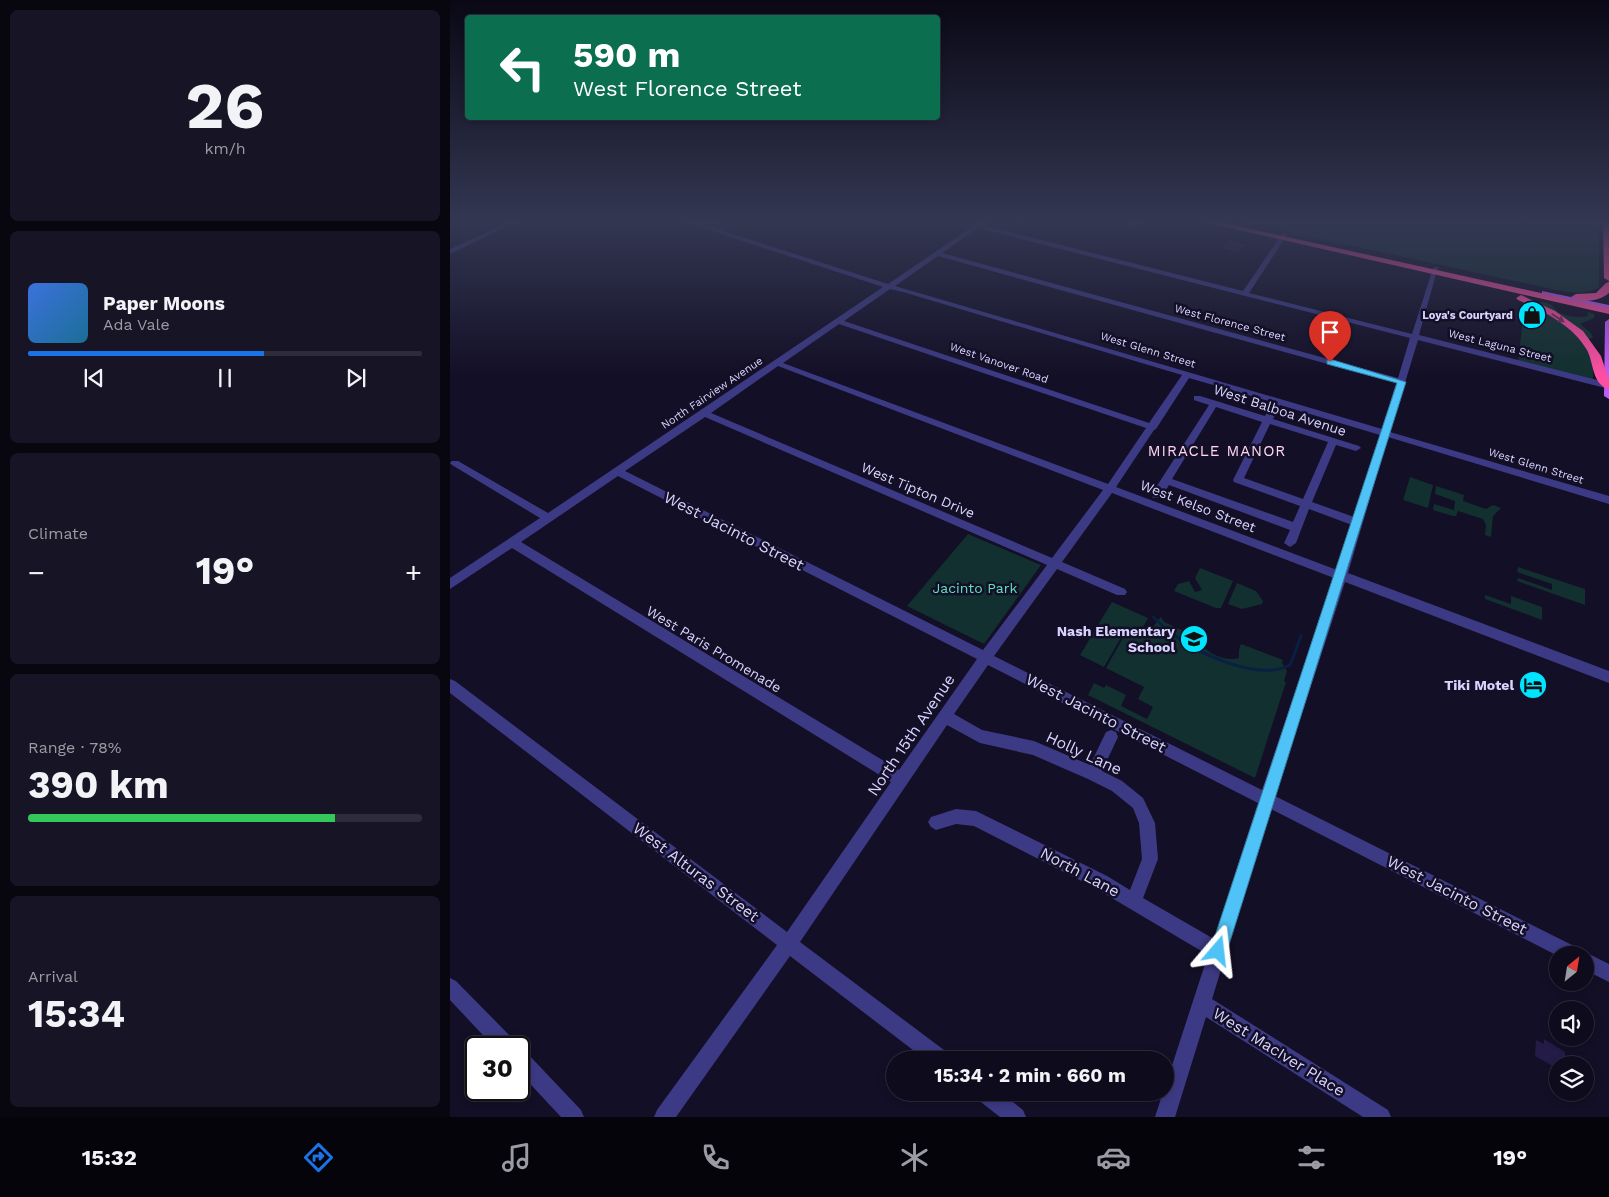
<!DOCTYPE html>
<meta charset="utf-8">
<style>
:root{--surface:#0e0b1c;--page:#171425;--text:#f1f3f6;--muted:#9b9ba3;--line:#2e2b3b;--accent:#1a73e8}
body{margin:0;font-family:"Work Sans",sans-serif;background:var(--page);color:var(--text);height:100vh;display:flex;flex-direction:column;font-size:19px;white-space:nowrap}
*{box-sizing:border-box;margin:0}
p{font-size:16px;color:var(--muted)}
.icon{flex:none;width:28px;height:28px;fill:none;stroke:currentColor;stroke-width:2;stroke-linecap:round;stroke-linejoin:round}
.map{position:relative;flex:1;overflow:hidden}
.sheet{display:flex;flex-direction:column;gap:10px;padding:10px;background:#08060f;width:450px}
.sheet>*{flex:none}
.guide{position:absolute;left:15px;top:15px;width:475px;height:105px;border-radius:5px;box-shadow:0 2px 8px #0003,0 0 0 1px var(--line);background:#0b6e4f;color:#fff;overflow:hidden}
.needle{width:32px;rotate:30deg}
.buttons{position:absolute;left:1099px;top:946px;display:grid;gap:10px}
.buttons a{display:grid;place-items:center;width:45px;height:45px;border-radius:50%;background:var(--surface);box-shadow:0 2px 8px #0003,0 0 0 1px var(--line);font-size:25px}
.speed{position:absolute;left:15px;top:1036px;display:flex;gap:10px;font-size:25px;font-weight:700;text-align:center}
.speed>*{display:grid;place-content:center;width:65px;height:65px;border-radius:50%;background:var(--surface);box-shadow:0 2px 8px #0003,0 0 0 1px var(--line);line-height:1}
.speed .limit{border:2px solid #111;border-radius:8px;background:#fff;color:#111}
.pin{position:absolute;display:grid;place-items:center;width:42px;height:42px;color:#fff;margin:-51px -21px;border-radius:50% 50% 50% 0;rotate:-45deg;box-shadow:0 0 5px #0007}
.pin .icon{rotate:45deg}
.me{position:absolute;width:55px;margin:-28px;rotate:17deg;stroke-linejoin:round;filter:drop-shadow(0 0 4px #0008)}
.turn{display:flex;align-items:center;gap:18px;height:105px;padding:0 25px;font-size:22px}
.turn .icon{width:65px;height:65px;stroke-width:2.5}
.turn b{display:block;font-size:35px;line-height:42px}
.big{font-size:38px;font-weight:700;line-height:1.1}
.sheet .widget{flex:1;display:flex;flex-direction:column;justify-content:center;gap:8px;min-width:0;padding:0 18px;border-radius:8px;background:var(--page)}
.sheet .dial{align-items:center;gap:0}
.dial b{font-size:65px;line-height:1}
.song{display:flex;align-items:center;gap:15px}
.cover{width:60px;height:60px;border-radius:8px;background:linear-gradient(135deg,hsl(220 70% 55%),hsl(200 70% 35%))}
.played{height:5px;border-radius:2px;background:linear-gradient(90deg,var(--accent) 60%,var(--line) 60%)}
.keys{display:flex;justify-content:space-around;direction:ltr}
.heat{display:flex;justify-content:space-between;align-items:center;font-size:28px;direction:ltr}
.charge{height:8px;border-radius:4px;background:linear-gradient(90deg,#34c759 78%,var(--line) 0)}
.trip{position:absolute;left:436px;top:1051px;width:288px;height:50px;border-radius:25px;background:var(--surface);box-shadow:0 2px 8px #0003,0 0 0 1px var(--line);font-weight:700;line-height:50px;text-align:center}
.menu{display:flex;height:80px;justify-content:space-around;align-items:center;background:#06040b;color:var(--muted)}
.menu .icon{width:35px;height:35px}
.menu .current{color:var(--accent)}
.menu b{font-size:22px;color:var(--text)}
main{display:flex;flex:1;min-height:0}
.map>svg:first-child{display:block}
</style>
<main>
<section class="sheet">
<div class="widget dial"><b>26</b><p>km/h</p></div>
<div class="widget">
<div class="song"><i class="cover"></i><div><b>Paper Moons</b><p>Ada Vale</p></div></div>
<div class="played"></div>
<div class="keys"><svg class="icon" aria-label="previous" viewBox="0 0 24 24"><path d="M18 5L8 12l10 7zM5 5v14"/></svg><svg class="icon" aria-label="pause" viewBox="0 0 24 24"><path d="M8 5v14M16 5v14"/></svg><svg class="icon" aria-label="next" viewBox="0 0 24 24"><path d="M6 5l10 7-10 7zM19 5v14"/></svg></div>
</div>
<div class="widget"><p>Climate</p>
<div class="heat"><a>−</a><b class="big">19°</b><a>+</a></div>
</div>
<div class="widget"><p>Range · 78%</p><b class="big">390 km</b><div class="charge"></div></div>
<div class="widget"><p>Arrival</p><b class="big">15:34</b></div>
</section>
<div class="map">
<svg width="1159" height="1117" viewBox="0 0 1159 1117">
<rect width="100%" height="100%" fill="#130f26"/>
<path fill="#12302f" d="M784 220H1149V287C1135 296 1121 292 1106 290Z
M1075 302C1099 314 1130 328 1140 354 1144 362 1143 373 1143 382L1068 362Z
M1093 302C1101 303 1101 305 1106 310 1112 317 1131 318 1138 316V312L1144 314V318L1130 324 1141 333 1143 338 1138 339 1087 303Z
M960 477 983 485 978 508 953 500Z
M986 486 1014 495 1013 501 1036 509 1043 505 1051 508 1043 516 1041 537 1035 535 1036 525 1033 519 1008 511 1006 516H1003L983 510 984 504 1004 510 1005 501 985 494Z
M518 534 591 565 534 644 457 606Z
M1068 567 1135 589V605L1067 581 1068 578 1102 590V584L1067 572Z
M750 568 783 581 771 608H766L724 591 728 584 739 581 745 592 752 590 745 578Z
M787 583 806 591 813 601 812 604 792 609 778 604Z
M1035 595 1061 604V596L1092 607V620L1035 599Z
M662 602 698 618 692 629 693 630 702 628 711 617 714 622 756 641 754 648C764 656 776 661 789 658V650L791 644 833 660 832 663 837 671 834 681 836 682 805 778 638 695 644 683 654 688 656 685 676 695 671 706 697 719 703 707 688 699 694 687 656 668 674 636H672L654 667 630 655Z"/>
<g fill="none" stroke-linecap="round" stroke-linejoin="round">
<path stroke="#0a1f44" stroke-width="1" d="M786 220 914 249"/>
<path stroke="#0a1f44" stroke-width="2.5" d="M703 617 721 633"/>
<path stroke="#0a1f44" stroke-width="3" d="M719 631C746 653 807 682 840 665L851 636"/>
</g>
<path fill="#241b47" d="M778 240 795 244 788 252 772 248Z
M1094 1039 1115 1052V1055L1131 1065H1108V1069L1085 1056 1086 1040 1094 1044Z"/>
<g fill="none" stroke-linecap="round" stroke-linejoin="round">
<path fill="#3d3a85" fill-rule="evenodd" d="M63 220H71L0 254V249Z
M229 220H238L255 225 266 220H274L261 227 438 284 532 220H539L532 225 793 291 832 234 834 233 837 235 799 293 962 334 983 268 988 267 969 335 1159 383V389L968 340 940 432 1159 496V504L938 437 898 573 1159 671V683L895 582 825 796 1130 949 1132 954 1135 952 1159 964V982L1135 970V955L1108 956 821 809 762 999 938 1110 941 1117H913L756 1017 725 1117H705L713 1092H715V1087L758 955 645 888 524 826 506 824 486 830 481 827 478 822 481 817 506 809 526 811 657 876 680 890 692 859 689 823 683 808 662 791 638 779 583 755 530 743 497 725 350 942 498 1053 500 1060H476L340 956 226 1117H204L207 1110 327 945 0 693V679L5 681 337 932 441 782 62 548 0 589V578L90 518 2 465 0 463 2 461H8L98 513 433 287ZM528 228 960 338 948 378 492 253ZM488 256 946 383 932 429 445 286ZM440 289 453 292 732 375 699 423 394 321ZM389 324 696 428 658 484 333 363ZM328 366 653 490 602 558 261 413ZM739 378 822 402 815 416 750 396H744V400L759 405 703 492 702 495 703 498H711L719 485 840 530 834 543 840 547 846 543 859 509 902 525 887 570 666 487 704 430 706 429ZM830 405 930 435 904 517 862 502 886 445 906 451 911 448 909 446 823 419ZM766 407 812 422 783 480 784 482 850 506 843 522 722 479ZM255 417 597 565 533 650 175 471ZM820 424 878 442 853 499 794 478ZM168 476 527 659 449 770 71 542ZM662 493 884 578 812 790 544 656 607 569 667 595H675L677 592 675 589 612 562ZM538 665 808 803 764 939 693 898 708 859 705 823 693 798 672 781 652 771 668 737 666 732 661 730 656 732 640 765 584 741 532 730 504 714Z
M684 220H691L682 229H678V227Z
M0 978 6 981 65 1041 67 1048H45L0 1000Z
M69 1050 76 1052 131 1110 134 1117H111L69 1072Z
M525 1092H550L573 1110 576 1117H550L527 1099Z"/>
<path fill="#c25bff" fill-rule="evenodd" d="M1092 291 1159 305V309L1092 295Z
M1159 319V399L1154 396 1155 322Z"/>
<path fill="#ff4fa3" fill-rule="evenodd" d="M745 220H760L1159 308V314Z
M1153 220H1159V281L1154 278Z
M1159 282V293C1150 301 1131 304 1121 297L1126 294 1146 293 1156 283Z
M1071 295 1105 311 1133 331 1151 356 1159 380V389C1142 385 1144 363 1137 350 1123 325 1093 311 1068 300L1066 298Z"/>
</g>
<defs><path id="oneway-solid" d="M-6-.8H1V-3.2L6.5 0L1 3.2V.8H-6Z" transform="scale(1.25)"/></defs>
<use fill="#7d2c5e" href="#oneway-solid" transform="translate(1108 318) rotate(33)"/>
<linearGradient id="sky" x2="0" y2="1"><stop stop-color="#0a0815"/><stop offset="0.59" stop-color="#333752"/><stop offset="1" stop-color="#333752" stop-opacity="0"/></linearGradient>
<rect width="1159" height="376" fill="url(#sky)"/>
<path fill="#4fc3f7" stroke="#337fa1" d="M877 360H883L956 382 777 951 774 957 768 960 762 957 760 951 947 383 877 364Z"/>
<defs>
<symbol id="shop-disc" viewBox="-11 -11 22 22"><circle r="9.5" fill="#00e5ff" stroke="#130f26"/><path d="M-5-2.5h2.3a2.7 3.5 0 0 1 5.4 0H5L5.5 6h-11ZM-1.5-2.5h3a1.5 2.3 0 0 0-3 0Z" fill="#111"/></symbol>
<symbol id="school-disc" viewBox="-11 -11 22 22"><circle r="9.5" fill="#00e5ff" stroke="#130f26"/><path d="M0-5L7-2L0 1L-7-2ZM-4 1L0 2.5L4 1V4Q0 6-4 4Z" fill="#111"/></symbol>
<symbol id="hotel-disc" viewBox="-11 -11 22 22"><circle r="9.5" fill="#00e5ff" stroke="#130f26"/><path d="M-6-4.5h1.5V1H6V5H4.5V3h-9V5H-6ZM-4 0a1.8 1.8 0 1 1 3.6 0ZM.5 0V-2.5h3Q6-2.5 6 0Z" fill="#111"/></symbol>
</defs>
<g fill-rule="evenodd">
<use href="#shop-disc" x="1066" y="299" width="32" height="32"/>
<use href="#school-disc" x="728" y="623" width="32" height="32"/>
<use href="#hotel-disc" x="1067" y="669" width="32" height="32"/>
</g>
<g text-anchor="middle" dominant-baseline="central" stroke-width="5" stroke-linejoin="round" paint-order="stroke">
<g font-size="11" font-weight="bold" fill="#d9d4ff" stroke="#130f26" text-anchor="end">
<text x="1063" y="315">Loya's Courtyard</text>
</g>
<g font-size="11" fill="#d9d4ff" stroke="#130f26">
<text transform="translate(780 323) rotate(15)">West Florence Street</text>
<text transform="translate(1050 346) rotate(14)">West Laguna Street</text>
<text transform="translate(698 350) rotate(17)">West Glenn Street</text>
<text transform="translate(549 363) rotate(19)">West Vanover Road</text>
<text transform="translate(262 393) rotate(-34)">North Fairview Avenue</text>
<text transform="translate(1086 466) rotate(17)">West Glenn Street</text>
</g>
<g font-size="14" fill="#d9d4ff" stroke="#130f26">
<text transform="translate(830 410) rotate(18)">West Balboa Avenue</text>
<text transform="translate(468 490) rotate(23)">West Tipton Drive</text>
<text transform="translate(748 506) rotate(21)">West Kelso Street</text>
<text transform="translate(264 649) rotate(31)">West Paris Promenade</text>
</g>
<g font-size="14" fill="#5fe0c0" stroke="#130f26">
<text x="525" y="588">Jacinto Park</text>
</g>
<g font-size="14" font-weight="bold" fill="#d9d4ff" stroke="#130f26" text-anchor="end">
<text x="725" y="631">Nash Elementary<tspan x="725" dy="16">School</tspan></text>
<text x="1064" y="685">Tiki Motel</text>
</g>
<g font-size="15" letter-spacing="1" fill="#ffd6f0" stroke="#130f26">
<text x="767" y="451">MIRACLE MANOR</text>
</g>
<g font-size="16" fill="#d9d4ff" stroke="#130f26">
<text transform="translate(284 531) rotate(27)">West Jacinto Street</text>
<text transform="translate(646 713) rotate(27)">West Jacinto Street</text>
<text transform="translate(461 735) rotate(-56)">North 15th Avenue</text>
<text transform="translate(634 753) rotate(25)">Holly Lane</text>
<text transform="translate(246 872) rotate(37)">West Alturas Street</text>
<text transform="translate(630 872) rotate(28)">North Lane</text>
<text transform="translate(1007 895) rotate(27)">West Jacinto Street</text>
<text transform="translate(829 1052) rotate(32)">West MacIver Place</text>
</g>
</g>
</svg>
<div class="buttons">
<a><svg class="needle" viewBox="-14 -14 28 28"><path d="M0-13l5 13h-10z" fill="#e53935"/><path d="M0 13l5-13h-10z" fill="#9b9ba3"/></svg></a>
<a><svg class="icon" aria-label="sound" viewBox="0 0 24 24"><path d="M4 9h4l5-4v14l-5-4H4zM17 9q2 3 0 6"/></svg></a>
<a><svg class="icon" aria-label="layers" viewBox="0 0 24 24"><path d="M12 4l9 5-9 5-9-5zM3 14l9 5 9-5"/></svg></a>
</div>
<div class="speed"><div class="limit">30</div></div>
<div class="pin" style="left:880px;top:362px;background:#d93025"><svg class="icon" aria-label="arrive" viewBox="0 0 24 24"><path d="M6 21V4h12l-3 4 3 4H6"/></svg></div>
<svg class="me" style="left:768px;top:951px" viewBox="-20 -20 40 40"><path d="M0-17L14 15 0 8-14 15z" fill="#4fc3f7" stroke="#fff" stroke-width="4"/></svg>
<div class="trip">15:34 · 2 min · 660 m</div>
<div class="guide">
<div class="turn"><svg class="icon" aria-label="left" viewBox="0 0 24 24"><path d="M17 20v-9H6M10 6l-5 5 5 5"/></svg><div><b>590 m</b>West Florence Street</div></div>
</div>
</div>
</main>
<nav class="menu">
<b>15:32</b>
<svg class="icon current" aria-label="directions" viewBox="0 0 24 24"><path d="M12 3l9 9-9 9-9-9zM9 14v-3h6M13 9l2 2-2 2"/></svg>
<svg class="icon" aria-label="music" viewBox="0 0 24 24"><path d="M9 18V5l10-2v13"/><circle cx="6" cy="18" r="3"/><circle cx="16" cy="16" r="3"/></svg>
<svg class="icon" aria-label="phone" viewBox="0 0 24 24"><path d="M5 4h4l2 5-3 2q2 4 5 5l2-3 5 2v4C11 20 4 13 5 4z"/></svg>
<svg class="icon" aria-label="climate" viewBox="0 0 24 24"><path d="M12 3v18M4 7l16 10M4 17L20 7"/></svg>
<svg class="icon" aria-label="car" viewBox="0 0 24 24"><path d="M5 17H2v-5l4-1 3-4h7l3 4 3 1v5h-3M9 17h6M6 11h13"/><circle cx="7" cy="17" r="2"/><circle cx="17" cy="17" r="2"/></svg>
<svg class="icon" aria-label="filters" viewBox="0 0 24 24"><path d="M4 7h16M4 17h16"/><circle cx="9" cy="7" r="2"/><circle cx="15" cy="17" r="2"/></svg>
<b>19°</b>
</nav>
